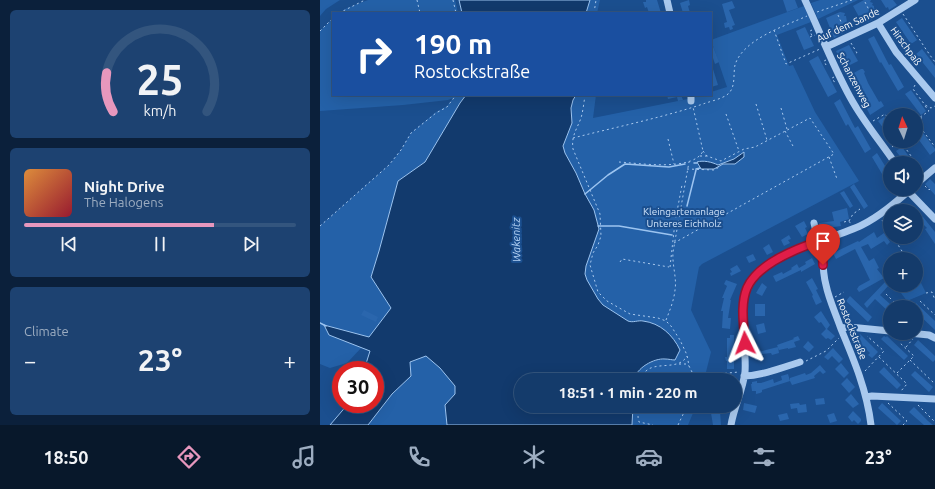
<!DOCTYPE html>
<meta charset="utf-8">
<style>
:root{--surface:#143b6b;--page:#1d4271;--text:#f1f3f6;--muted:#9dadc1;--line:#33557e;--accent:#e797bd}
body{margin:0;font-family:Ubuntu,sans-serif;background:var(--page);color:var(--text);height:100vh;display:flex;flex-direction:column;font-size:15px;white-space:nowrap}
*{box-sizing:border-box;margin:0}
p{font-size:13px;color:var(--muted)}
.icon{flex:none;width:22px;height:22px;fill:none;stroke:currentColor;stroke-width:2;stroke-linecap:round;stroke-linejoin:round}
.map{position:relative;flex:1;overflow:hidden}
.side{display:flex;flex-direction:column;gap:10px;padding:10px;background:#0b203b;width:320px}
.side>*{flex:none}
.hud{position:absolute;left:12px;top:12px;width:380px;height:84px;border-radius:0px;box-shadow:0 4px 16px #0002,0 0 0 1px var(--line);background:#1a4fa0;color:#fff;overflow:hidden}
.needle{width:26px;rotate:356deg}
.tools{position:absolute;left:563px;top:108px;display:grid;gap:8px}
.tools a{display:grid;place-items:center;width:40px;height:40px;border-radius:50%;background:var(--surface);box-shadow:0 4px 16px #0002,0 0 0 1px var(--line);font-size:20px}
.speed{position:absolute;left:12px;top:361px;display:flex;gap:8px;font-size:20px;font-weight:700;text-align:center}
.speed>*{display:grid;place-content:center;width:52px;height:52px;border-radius:50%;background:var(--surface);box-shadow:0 4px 16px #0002,0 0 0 1px var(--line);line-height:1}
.speed .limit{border:6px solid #d22;background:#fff;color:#111}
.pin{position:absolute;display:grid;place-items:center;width:34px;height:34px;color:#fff;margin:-41px -17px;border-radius:50% 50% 50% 0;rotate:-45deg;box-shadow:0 0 4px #0007}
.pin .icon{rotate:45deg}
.me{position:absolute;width:44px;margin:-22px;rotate:357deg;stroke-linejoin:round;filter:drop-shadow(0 0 3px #0008)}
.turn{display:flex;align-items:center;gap:14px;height:84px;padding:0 16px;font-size:18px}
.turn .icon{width:52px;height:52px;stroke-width:2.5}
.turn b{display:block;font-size:28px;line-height:34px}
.big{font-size:30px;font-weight:600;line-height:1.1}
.side .tile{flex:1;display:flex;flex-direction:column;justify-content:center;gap:6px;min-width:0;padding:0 14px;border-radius:6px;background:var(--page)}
.side .dial{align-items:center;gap:0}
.dial svg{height:104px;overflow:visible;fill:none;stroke:var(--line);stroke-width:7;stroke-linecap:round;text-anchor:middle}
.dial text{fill:var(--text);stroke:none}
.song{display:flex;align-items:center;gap:12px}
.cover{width:48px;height:48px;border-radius:6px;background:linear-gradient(135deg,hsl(30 70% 55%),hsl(350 70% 35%))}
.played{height:4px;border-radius:2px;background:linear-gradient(90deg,var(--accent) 70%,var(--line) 70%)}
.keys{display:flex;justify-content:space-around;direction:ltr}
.heat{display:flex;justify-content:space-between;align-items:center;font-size:22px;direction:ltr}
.trip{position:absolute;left:194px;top:373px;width:228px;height:40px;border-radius:20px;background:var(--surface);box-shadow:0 4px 16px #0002,0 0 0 1px var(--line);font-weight:600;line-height:40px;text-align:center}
.tabs{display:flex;height:64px;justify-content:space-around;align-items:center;background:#08182b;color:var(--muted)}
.tabs .icon{width:28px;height:28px}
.tabs .on{color:var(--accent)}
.tabs b{font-size:18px;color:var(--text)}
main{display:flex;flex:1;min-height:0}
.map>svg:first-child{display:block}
</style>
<main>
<section class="side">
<div class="tile dial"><svg viewBox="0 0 100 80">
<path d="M14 69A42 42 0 1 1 86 69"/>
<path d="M14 69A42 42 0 0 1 9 39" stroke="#e797bd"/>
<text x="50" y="56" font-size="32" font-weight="700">25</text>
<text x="50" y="72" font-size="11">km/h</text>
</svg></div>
<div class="tile">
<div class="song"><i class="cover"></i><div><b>Night Drive</b><p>The Halogens</p></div></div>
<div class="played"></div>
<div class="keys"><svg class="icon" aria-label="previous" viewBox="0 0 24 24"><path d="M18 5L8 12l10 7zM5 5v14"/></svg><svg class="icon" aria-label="pause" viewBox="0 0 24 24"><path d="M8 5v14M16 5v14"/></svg><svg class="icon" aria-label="next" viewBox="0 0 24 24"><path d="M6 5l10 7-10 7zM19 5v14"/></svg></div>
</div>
<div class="tile"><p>Climate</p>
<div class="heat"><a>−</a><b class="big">23°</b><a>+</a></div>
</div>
</section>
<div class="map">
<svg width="615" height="425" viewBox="0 0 615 425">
<rect width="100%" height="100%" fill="#1b4f8f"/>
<path fill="#2461a8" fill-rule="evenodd" d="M0 0H20L6 9 0 16Z
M48 0H135L138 13H19L27 8Z
M270 0H280L277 13H266Z
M500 0H538L498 19 491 3Z
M484 6 491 22 457 35 469 66 473 65 495 112 539 181 382 264 379 267 371 310 391 352 386 372V380H314C317 366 337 357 351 360L357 345C348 333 340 323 324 321 318 320 313 323 308 321L283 305 278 299 267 280 265 274 266 266 279 229 274 210 265 194 256 173 244 153 243 146 252 123 251 108 253 100 256 95H276L273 118 373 98 383 95H391V92L407 87 391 40ZM422 153H424L422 159 411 165 403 164 391 169 379 167 377 162C384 160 392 162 398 165L414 159Z
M13 18V95H146L140 103 105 162 78 181 59 251 51 276 71 308 49 337 5 325 9 335 42 347 27 363 10 368 0 364V226L69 165 81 150 91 133 116 112 127 106 133 98 128 100 83 105 0 111V31Z
M596 273 606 293 587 301 575 285H596Z
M106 355 120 368 135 386V394L125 405 127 425H48L72 394 91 376 90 362Z
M313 406H376L368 425H312Z"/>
<path fill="#123a6d" stroke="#9cc4f0" d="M139 0H270L266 13H142Z
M146 95H256L253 100 251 108 252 123 243 146 245 153 256 173 265 194 274 210 279 229 266 266 265 274 267 280 278 299 283 305 308 321C313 323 318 320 323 321 340 323 353 335 360 350L355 360C352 360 349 359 345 359 334 358 316 368 314 380H201V406H313L312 425H127L125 405 135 394V386L120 368 106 356 90 362 91 376 72 394 48 425H10L28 404H55V370H44L50 351 9 335 4 325 49 337 71 308 51 277 59 251 78 181 105 162 140 103Z
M424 152V157L415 164H403L394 169H381L377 162C383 160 392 162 398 165L414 159Z"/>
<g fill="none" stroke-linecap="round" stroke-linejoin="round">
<path stroke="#9cc4f0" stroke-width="1.5" d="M374 163H377
M376 169 380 168
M265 194 288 175 305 164 349 167 365 164
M367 206 376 170
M278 226H299L352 235
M0 323 6 326"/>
</g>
<path fill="#2a66ad" d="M326 0H337L341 13H329L327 7 325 8 323 2H326Z
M369 0 370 5 368 6 370 13H363L360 3Z
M463 0H475L478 8 467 12Z
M544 0H551L550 2 553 3 552 5 554 6V8L556 9 555 14 550 13 552 20 543 24 533 6Z
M561 0H573L577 5 569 10 568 7 566 8Z
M412 1 415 8 409 10 415 25 412 26 413 29 410 30 409 27 405 28 404 23 407 22 402 4Z
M520 12 525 13 524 16H526L527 22 529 23 527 28 520 26 523 33 514 38 506 18Z
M582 18 597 40 591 44 576 22Z
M485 27 494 46 484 50 476 31Z
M554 36 569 65 571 64 584 87 578 91 561 62 560 63 548 39Z
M391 41 399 62 395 64 391 52Z
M529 45 538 61 524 68 516 51Z
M602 49 615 66V78L596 54Z
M498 56 517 92 508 97 489 61Z
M392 66 398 85 391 87V67Z
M541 69H543L545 72 544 73 548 83 559 102 561 101 564 106 550 115 542 99 540 100 537 93 539 92 533 81 531 83 528 76Z
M591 90 606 111 601 115 585 94Z
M347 95H361L363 100 358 101 357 97 348 99Z
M520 99 535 128 538 126 551 149 545 153 528 124 526 126 514 103Z
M564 117 570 125V137L558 121Z
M600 129 615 149V151L610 155 596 136V132Z
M582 147 590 158 594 163H585L576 151Z
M557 153 570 174V184L567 178 565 179 552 157Z
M610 179 615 184V195L605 184Z
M534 184 548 206 544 209 530 187Z
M524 191 533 206 530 208 520 193Z
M527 208 529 219 520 222 521 226 500 229 499 223 514 221 512 212Z
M603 217 615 232V244L605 229 607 228 599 220Z
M484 221 487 227 485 228 488 234 482 237 475 226Z
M554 232 557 238 564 233 570 242 567 245 564 241 551 249 548 244 541 247 549 261 554 258 559 268 557 269 564 278 539 292 537 289 539 286 550 280 535 249 516 259 513 253 538 241 539 242Z
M469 235 471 239 468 240 470 243 464 246 461 240Z
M449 244 453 252 447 255 443 248Z
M433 254 436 260 429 263 426 257Z
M492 258 495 264 481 272V270L456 282 453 276 462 272 463 274 472 269 471 268 477 264 479 268 486 264 485 262Z
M417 265 421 271 411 276 410 273 412 272 410 269Z
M492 278 498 289 496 290 502 302 496 305 492 296 493 295 486 282Z
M406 280 417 284 410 300H411L408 318H411L410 329 402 328 403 311H401L404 298H402L407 286 404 284Z
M566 281 569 285 560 295 570 304V313L555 299 547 308 544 304Z
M442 283 447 287 442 296 436 293Z
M530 296 552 317 548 322 526 301Z
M596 303 615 321V330L596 312Z
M435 304H445V316H435Z
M44 310 58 317 56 322 41 315Z
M501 311 510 325 507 329 515 336 511 340 508 338 506 339 501 334 506 329 501 322 499 323 494 317Z
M444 323 446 332 438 334 436 325Z
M540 334 558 352 552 358 548 355 550 353 536 339Z
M410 335H414V355H416V359H414V369H407V361H406L405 357H407V338H410Z
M478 336 480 340 474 342 476 347 468 349V348L459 350 457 345 474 339 473 338Z
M564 336 566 337 567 336 588 356 584 360 561 339Z
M598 340 615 356V360L613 362 594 345Z
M488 341 494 347 489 352 483 347Z
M458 347 459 353 452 355 451 353 442 354V359L435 360 434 353Z
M513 348 523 359 519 363 512 356 508 360 504 357Z
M521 363 529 373 524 378 515 369Z
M500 365 506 372 503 374 500 371 494 376 495 378 472 385 470 381 442 390V392L440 393 436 394V391H432L431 384H432V382L437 381V383H441L453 379 454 383 462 380 461 376 468 374 470 381V378L485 373 486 375 491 373Z
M564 367 581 385 577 389 559 372Z
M595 371 613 387 609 392 591 375Z
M527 378 535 387 529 393 521 384Z
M531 394 539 404 533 408 525 400Z
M504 398 505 404 496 405 495 399Z
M424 403 437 406 435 413 423 410Z
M479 403 480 405 486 404 487 412 478 413 477 408 471 409 470 404Z
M562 403 581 421 577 425 558 408Z
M594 407 608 421 613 425H604L589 412Z
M395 411H400L401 425H393L391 413H395Z
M533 411 541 419V421L538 424 534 420 532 422 528 417Z
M467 413 469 419 460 421 458 415Z
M514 413 517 421 510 423 507 415Z"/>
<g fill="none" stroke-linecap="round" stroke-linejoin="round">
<path stroke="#a9c9ee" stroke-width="1" stroke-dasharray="2 3" stroke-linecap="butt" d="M97 0 100 13
M133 0 136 13
M545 2 553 18
M497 12 532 0
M19 13 45 0
M274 13 276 0
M583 14C594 30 603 46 615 62
M518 15 525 31
M454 30 466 64 500 49
M492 30 490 31 492 36
M0 31 13 18
M490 37 495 35
M531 43 537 53 534 54
M506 60 504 61 506 65
M514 77 512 78 515 83
M595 85 593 89 605 105 611 108 615 106
M265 95C264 102 263 111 261 118 257 129 251 136 253 149L280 214 281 236 278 245 273 253 270 265 278 292 287 301 310 314 338 318 346 321 351 326 360 340 367 355 369 366 374 376V380
M436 104 447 140
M461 108 467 129
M406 114 419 151
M601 117 602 128
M596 120 609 111 605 106
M553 121 565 114 570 120
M600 127 615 147
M465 131 474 148
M253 138C296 127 341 118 383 104 391 101 402 99 408 94 416 87 413 74 415 65 423 39 465 26 487 16
M348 139 354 164
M583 141 584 146 596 163
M572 147 579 141
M380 156H387
M509 157 517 179
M299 162C318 163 373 172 383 151L373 107
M596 164 601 171
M367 169 394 170 401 166
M605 186 609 190 610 189
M562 220 570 232
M529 221 533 214 540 209
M524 222 528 221 531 223
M0 226 69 165 81 150 91 133 116 113 127 107 136 95
M573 237 587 259
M354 243 514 154 490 118 435 147 424 149 401 161 387 156 383 151
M300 262 302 259 349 267
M350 267 355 222 362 185
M606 293 612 292 615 300
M566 294 579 307
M515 297 524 292
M600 301 615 315
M346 320C350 310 354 300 355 290 357 278 352 265 353 252L369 162
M586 347 593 339
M559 357 587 384 581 391
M590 360 615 384
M486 361 506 351 519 338
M359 364H366L369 366
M545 371 564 351 547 336
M577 373 594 356 580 343
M375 376 419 372
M321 380C327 356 357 374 367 356
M568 403 587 421 583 425
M598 405 615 422
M319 406 318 417 319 422 333 425
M358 425 367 406"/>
<path stroke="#a9c9ee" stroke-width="7" d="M347 0 350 13
M485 0C500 32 513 66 530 97 543 121 560 141 575 163
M558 23 576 52 615 98
M506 47 558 23 595 0
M371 95V101
M596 184 615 168
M588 191 615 219
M494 223 498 241
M502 240C503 255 502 271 506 285 509 300 516 314 521 329 534 360 547 391 551 425
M521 328 529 327 570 331
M589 333 609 335 615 338
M424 376C444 375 461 368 480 362
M546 397 552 396 615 399
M411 425C414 407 423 390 425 372 427 347 417 310 428 288 444 252 509 241 542 225 560 216 576 202 591 189"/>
</g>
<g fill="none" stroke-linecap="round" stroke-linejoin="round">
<defs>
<path id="route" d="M425 343C424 326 420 305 427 288 438 263 478 248 502 240L503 265"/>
</defs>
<use href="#route" stroke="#92132f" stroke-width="10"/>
<use href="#route" stroke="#e11d48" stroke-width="7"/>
</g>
<g text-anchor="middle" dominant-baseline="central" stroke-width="4" stroke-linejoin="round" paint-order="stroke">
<g font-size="10" fill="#fff" stroke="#1b4f8f">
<text transform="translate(528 25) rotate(-25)">Auf dem Sande</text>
<text transform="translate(586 46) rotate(54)">Hirschpaß</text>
<text transform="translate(534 80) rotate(62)">Schanzenweg</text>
<text transform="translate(532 329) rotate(68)">Rostockstraße</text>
</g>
<g font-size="10" fill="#cfe3fa" stroke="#1b4f8f">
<text x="364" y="211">Kleingartenanlage<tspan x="364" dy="12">Unteres Eichholz</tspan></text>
</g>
<g font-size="11" font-style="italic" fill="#b5d3f5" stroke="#1b4f8f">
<text transform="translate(196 240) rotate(-91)">Wakenitz</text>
</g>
</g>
</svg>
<div class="tools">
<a><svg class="needle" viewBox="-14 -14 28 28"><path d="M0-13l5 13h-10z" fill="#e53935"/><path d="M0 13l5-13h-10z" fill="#9dadc1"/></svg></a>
<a><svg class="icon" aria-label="sound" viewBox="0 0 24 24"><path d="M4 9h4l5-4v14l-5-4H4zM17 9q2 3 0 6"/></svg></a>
<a><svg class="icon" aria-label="layers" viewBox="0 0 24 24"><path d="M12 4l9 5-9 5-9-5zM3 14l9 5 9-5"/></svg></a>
<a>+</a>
<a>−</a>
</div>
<div class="speed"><div class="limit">30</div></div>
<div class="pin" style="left:503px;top:265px;background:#d93025"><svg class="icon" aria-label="arrive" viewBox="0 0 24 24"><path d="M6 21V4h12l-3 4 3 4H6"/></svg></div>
<svg class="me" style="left:425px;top:343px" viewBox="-20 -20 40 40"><path d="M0-17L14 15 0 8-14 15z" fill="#e11d48" stroke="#fff" stroke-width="4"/></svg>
<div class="trip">18:51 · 1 min · 220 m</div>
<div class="hud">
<div class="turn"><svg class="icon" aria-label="right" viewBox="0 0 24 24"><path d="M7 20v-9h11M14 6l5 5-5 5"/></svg><div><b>190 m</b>Rostockstraße</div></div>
</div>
</div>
</main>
<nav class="tabs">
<b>18:50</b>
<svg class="icon on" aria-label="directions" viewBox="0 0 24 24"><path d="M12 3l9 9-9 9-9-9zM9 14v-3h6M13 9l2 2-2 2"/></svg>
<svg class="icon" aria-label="music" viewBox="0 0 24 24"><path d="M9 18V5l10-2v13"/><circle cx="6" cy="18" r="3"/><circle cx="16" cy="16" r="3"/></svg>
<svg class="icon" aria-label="phone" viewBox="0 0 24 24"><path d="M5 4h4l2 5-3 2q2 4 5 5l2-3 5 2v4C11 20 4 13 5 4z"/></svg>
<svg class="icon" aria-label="climate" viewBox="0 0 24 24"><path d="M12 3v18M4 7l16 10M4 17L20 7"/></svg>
<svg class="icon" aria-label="car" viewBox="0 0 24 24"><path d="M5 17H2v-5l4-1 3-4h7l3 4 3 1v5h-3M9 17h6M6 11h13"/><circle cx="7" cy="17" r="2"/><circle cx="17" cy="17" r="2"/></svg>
<svg class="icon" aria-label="filters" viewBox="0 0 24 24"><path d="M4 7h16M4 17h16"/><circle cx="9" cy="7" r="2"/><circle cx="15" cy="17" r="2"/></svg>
<b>23°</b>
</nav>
